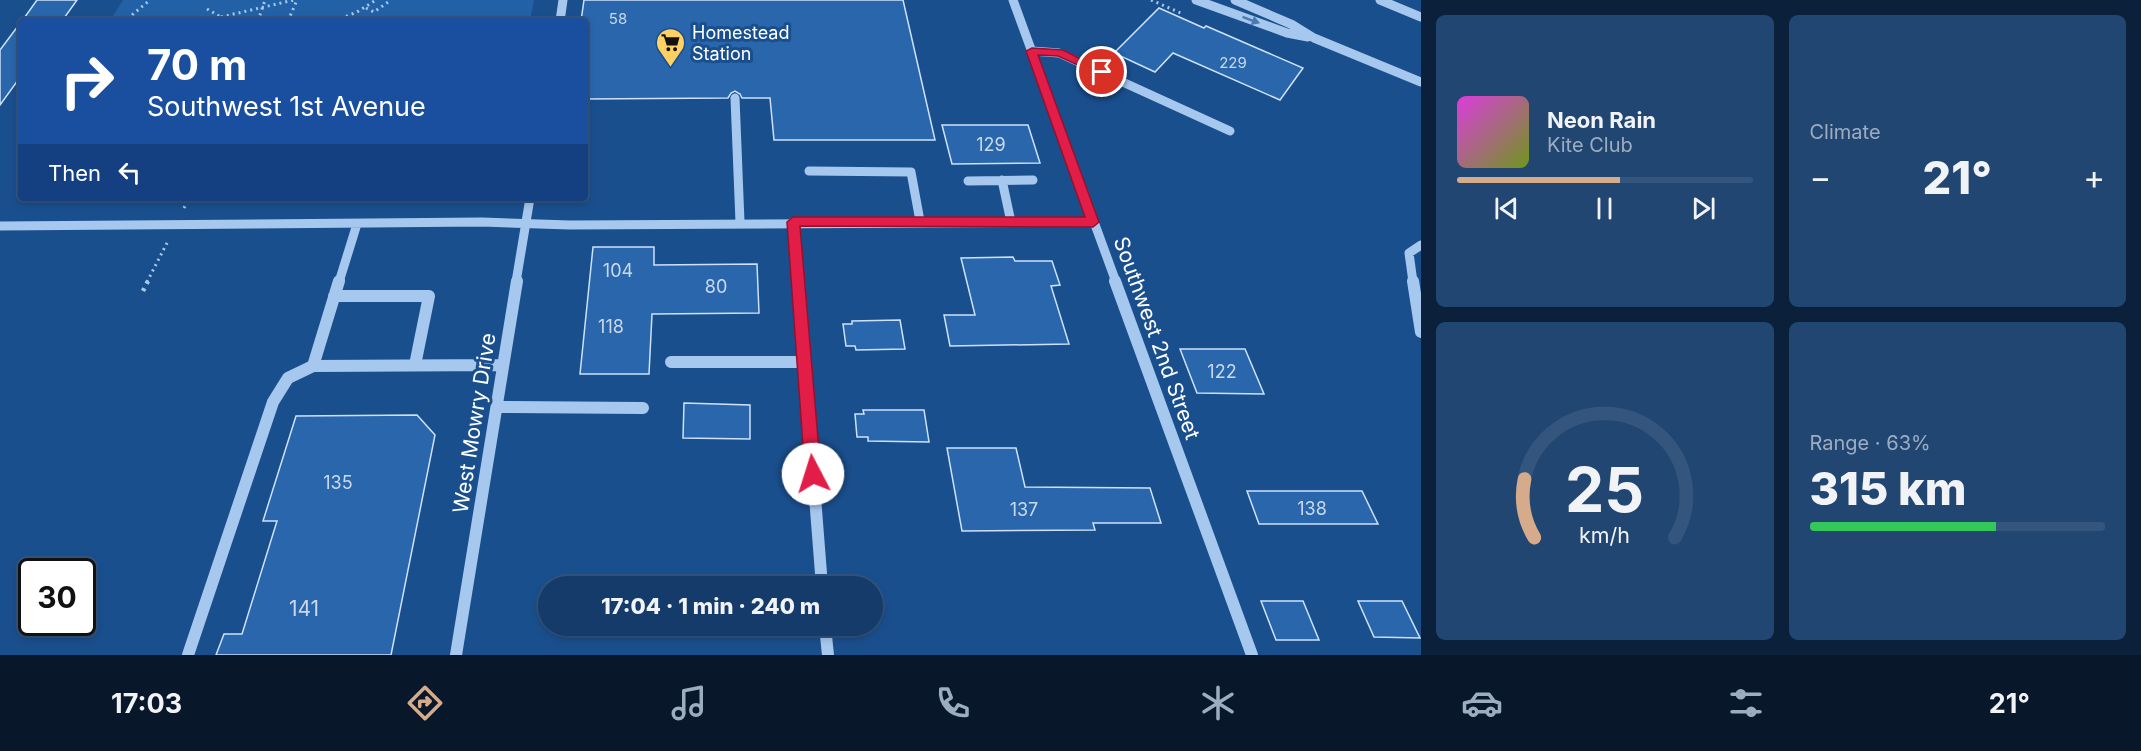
<!DOCTYPE html>
<meta charset="utf-8">
<style>
:root{--surface:#143b6a;--page:#214672;--text:#f1f3f6;--muted:#9dadc1;--line:#33557e;--accent:#d6ab8b}
body{margin:0;font-family:Inter,sans-serif;background:var(--page);color:var(--text);height:100vh;display:flex;flex-direction:column;font-size:22px;white-space:nowrap}
*{box-sizing:border-box;margin:0}
p{font-size:20px;color:var(--muted)}
.icon{flex:none;width:33px;height:33px;fill:none;stroke:currentColor;stroke-width:2;stroke-linecap:round;stroke-linejoin:round}
.map{position:relative;flex:1;overflow:hidden}
.drawer{display:flex;flex-direction:column;gap:15px;padding:15px;background:#0b203a;width:720px}
.drawer>*{flex:none}
.hud{position:absolute;left:18px;top:18px;width:570px;height:183px;border-radius:6px;box-shadow:0 3px 9px #0003,0 0 0 2px var(--line);background:#1a4fa0;color:#fff;overflow:hidden}
.speed{position:absolute;left:18px;top:558px;display:flex;gap:12px;font-size:30px;font-weight:700;text-align:center}
.speed>*{display:grid;place-content:center;width:78px;height:78px;border-radius:50%;background:var(--surface);box-shadow:0 3px 9px #0003,0 0 0 2px var(--line);line-height:1}
.speed .limit{border:3px solid #111;border-radius:9px;background:#fff;color:#111}
.pin{position:absolute;display:grid;place-items:center;width:51px;height:51px;color:#fff;margin:-26px;border:3px solid #fff;border-radius:50%;box-shadow:0 2px 6px #0007}
.me{position:absolute;width:66px;margin:-33px;rotate:355deg;stroke-linejoin:round;filter:drop-shadow(0 0 4px #0008)}
.turn{display:flex;align-items:center;gap:21px;height:126px;padding:0 30px;font-size:27px}
.turn .icon{width:78px;height:78px;stroke-width:2.5}
.turn b{display:block;font-size:42px;line-height:51px}
.then{display:flex;align-items:center;height:57px;padding:0 30px;background:#0003;gap:12px;font-size:22px}
.big{font-size:45px;font-weight:800;line-height:1.1}
.drawer .widget{flex:1;display:flex;flex-direction:column;justify-content:center;gap:9px;min-width:0;padding:0 21px;border-radius:9px;background:var(--page)}
.drawer .dial{align-items:center;gap:0}
.dial svg{height:156px;overflow:visible;fill:none;stroke:var(--line);stroke-width:7;stroke-linecap:round;text-anchor:middle}
.dial text{fill:var(--text);stroke:none}
.song{display:flex;align-items:center;gap:18px}
.cover{width:72px;height:72px;border-radius:9px;background:linear-gradient(135deg,hsl(300 70% 55%),hsl(80 70% 35%))}
.played{height:6px;border-radius:3px;background:linear-gradient(90deg,var(--accent) 55%,var(--line) 55%)}
.keys{display:flex;justify-content:space-around;direction:ltr}
.heat{display:flex;justify-content:space-between;align-items:center;font-size:33px;direction:ltr}
.charge{height:9px;border-radius:4px;background:linear-gradient(90deg,#34c759 63%,var(--line) 0)}
.drawer .tiles{flex:1;display:grid;gap:15px;grid-template-columns:repeat(2,1fr)}
.trip{position:absolute;left:538px;top:576px;width:345px;height:60px;border-radius:30px;background:var(--surface);box-shadow:0 3px 9px #0003,0 0 0 2px var(--line);font-weight:800;line-height:60px;text-align:center}
.dock{display:flex;height:96px;justify-content:space-around;align-items:center;background:#08182a;color:var(--muted)}
.dock .icon{width:42px;height:42px}
.dock .selected{color:var(--accent)}
.dock b{font-size:27px;color:var(--text)}
main{display:flex;flex:1;min-height:0}
.map>svg:first-child{display:block}
</style>
<main>
<div class="map">
<svg width="1421" height="655" viewBox="0 0 1421 655">
<rect width="100%" height="100%" fill="#1a4f8e"/>
<path fill="#2361a7" d="M123 0H534L530 21H110Z"/>
<path fill="#2966ac" stroke="#cde2fa" stroke-width="1.5" d="M37 0H77L62 21H22Z
M584 0H903L935 140H774L770 98H742L740 94 735 91 731 93 728 98 585 99V21H581Z
M1159 8 1204 28 1206 26 1303 68 1280 100 1173 53 1155 72 1114 53Z
M21 22V76L0 105V50Z
M942 125H1028L1040 163 952 164Z
M593 247H654V265L757 264 759 313 652 314 649 374H580Z
M1013 257 1015 261H1052L1060 285 1051 286 1069 344 950 346 944 315H975L961 258Z
M900 320 905 349 856 350 855 346H846L843 324H852V321Z
M1180 349H1245L1264 394 1197 393Z
M684 403 750 405V439L683 438Z
M863 410H924L929 442 868 441V437H857L855 414H864Z
M417 415 435 435 391 655H216L224 634H242L277 521H263L296 416Z
M947 448H1016L1025 487 1150 488 1161 523H1093L1095 530 962 531Z
M1247 491H1362L1378 524H1259Z
M1261 601H1303L1319 640H1276Z
M1358 601H1402L1420 638 1374 637Z"/>
<g fill="none" stroke-linecap="round" stroke-linejoin="round">
<path stroke="#a7c8ee" stroke-width="3" stroke-dasharray="2 4" stroke-linecap="butt" d="M1151 0 1183 14
M366 8 374 12 391 0
M207 9 221 17 220 21
M221 17 294 0
M131 21 133 14 150 0
M258 21 265 0
M288 21 297 0
M335 21 357 12 376 0
M184 208 189 198
M147 282 168 241"/>
<path stroke="#a7c8ee" stroke-width="4.5" stroke-dasharray="3 5" stroke-linecap="butt" d="M143 291 148 281"/>
<path stroke="#a7c8ee" stroke-width="9" d="M1013 0 1116 282
M1196 0 1287 33 1308 37
M1235 0 1293 25 1314 38 1421 82
M1380 0 1421 17
M560 21 563 0
M1032 51 1059 53 1230 131
M735 98 740 222
M809 171 911 172 920 221
M1002 180 1011 222
M968 181 1033 180
M793 222 798 282
M0 226 482 222 570 225 1093 222
M339 282 357 224
M516 282 530 198
M1413 282 1409 253 1421 245"/>
<path stroke="#a7c8ee" stroke-width="12" d="M339 281 313 366 503 365
M798 281 822 586
M1115 281 1252 655
M1413 281 1421 332
M334 296H429L415 365
M671 362H804
M497 407 643 408
M825 626 828 655
M188 655 273 402 288 378 313 366
M456 655 517 281"/>
</g>
<defs><path id="oneway-solid" d="M-6-.8H1V-3.2L6.5 0L1 3.2V.8H-6Z" transform="scale(1.5)"/></defs>
<use fill="#4b79b0" href="#oneway-solid" transform="translate(1251 20) rotate(20)"/>
<path fill="#e11d48" stroke="#92132f" stroke-width="1.5" d="M1032 48 1063 50 1107 72 1102 76 1058 56 1038 55 1099 222 1093 227 800 226 821 474 819 479 813 481 808 479 805 474 787 222 793 217H1085L1026 51Z"/>
<defs>
<symbol id="supermarket-pin" viewBox="-11 -11 22 30"><path d="M0 17L-7.5 6A9.5 9.5 0 1 1 7.5 6Z" fill="#ffd064" stroke="#1a4f8e"/><path d="M-6-5.5h2.5l.6 2H6L4.5 2H-2.5L-4.4-4H-6ZM-1.5 3.2a1.3 1.3 0 1 0 .1 0ZM3 3.2a1.3 1.3 0 1 0 .1 0Z" fill="#111"/></symbol>
</defs>
<g fill-rule="evenodd">
<use href="#supermarket-pin" x="654" y="26" width="33" height="45"/>
</g>
<g text-anchor="middle" dominant-baseline="central" stroke-width="6" stroke-linejoin="round" paint-order="stroke">
<g font-size="15" fill="#cad9ea">
<text x="618" y="18">58</text>
<text x="1233" y="62">229</text>
</g>
<g font-size="18" fill="#fff" stroke="#1a4f8e" text-anchor="start">
<text x="692" y="32">Homestead<tspan x="692" dy="21">Station</tspan></text>
</g>
<g font-size="18" fill="#cad9ea">
<text x="991" y="144">129</text>
<text x="618" y="270">104</text>
<text x="716" y="286">80</text>
<text x="611" y="326">118</text>
<text x="1222" y="371">122</text>
<text x="338" y="482">135</text>
<text x="1312" y="508">138</text>
<text x="1024" y="509">137</text>
</g>
<g font-size="21" fill="#fff" stroke="#1a4f8e">
<text transform="translate(1157 338) rotate(70)">Southwest 2nd Street</text>
<text transform="translate(474 423) rotate(-81)">West Mowry Drive</text>
</g>
<g font-size="21" fill="#cad9ea">
<text x="304" y="608">141</text>
</g>
</g>
</svg>
<div class="speed"><div class="limit">30</div></div>
<div class="pin" style="left:1102px;top:72px;background:#d93025"><svg class="icon" aria-label="arrive" viewBox="0 0 24 24"><path d="M6 21V4h12l-3 4 3 4H6"/></svg></div>
<svg class="me" style="left:813px;top:474px" viewBox="-20 -20 40 40"><circle r="19" fill="#fff"/><path d="M0-13L10 11 0 6-10 11z" fill="#e11d48"/></svg>
<div class="trip">17:04 · 1 min · 240 m</div>
<div class="hud">
<div class="turn"><svg class="icon" aria-label="right" viewBox="0 0 24 24"><path d="M7 20v-9h11M14 6l5 5-5 5"/></svg><div><b>70 m</b>Southwest 1st Avenue</div></div>
<div class="then">Then<svg class="icon" aria-label="left" viewBox="0 0 24 24"><path d="M17 20v-9H6M10 6l-5 5 5 5"/></svg></div>
</div>
</div>
<section class="drawer">
<div class="tiles">
<div class="widget">
<div class="song"><i class="cover"></i><div><b>Neon Rain</b><p>Kite Club</p></div></div>
<div class="played"></div>
<div class="keys"><svg class="icon" aria-label="previous" viewBox="0 0 24 24"><path d="M18 5L8 12l10 7zM5 5v14"/></svg><svg class="icon" aria-label="pause" viewBox="0 0 24 24"><path d="M8 5v14M16 5v14"/></svg><svg class="icon" aria-label="next" viewBox="0 0 24 24"><path d="M6 5l10 7-10 7zM19 5v14"/></svg></div>
</div>
<div class="widget"><p>Climate</p>
<div class="heat"><a>−</a><b class="big">21°</b><a>+</a></div>
</div>
<div class="widget dial"><svg viewBox="0 0 100 80">
<path d="M14 69A42 42 0 1 1 86 69"/>
<path d="M14 69A42 42 0 0 1 9 39" stroke="#d6ab8b"/>
<text x="50" y="56" font-size="32" font-weight="700">25</text>
<text x="50" y="72" font-size="11">km/h</text>
</svg></div>
<div class="widget"><p>Range · 63%</p><b class="big">315 km</b><div class="charge"></div></div>
</div>
</section>
</main>
<nav class="dock">
<b>17:03</b>
<svg class="icon selected" aria-label="directions" viewBox="0 0 24 24"><path d="M12 3l9 9-9 9-9-9zM9 14v-3h6M13 9l2 2-2 2"/></svg>
<svg class="icon" aria-label="music" viewBox="0 0 24 24"><path d="M9 18V5l10-2v13"/><circle cx="6" cy="18" r="3"/><circle cx="16" cy="16" r="3"/></svg>
<svg class="icon" aria-label="phone" viewBox="0 0 24 24"><path d="M5 4h4l2 5-3 2q2 4 5 5l2-3 5 2v4C11 20 4 13 5 4z"/></svg>
<svg class="icon" aria-label="climate" viewBox="0 0 24 24"><path d="M12 3v18M4 7l16 10M4 17L20 7"/></svg>
<svg class="icon" aria-label="car" viewBox="0 0 24 24"><path d="M5 17H2v-5l4-1 3-4h7l3 4 3 1v5h-3M9 17h6M6 11h13"/><circle cx="7" cy="17" r="2"/><circle cx="17" cy="17" r="2"/></svg>
<svg class="icon" aria-label="filters" viewBox="0 0 24 24"><path d="M4 7h16M4 17h16"/><circle cx="9" cy="7" r="2"/><circle cx="15" cy="17" r="2"/></svg>
<b>21°</b>
</nav>
